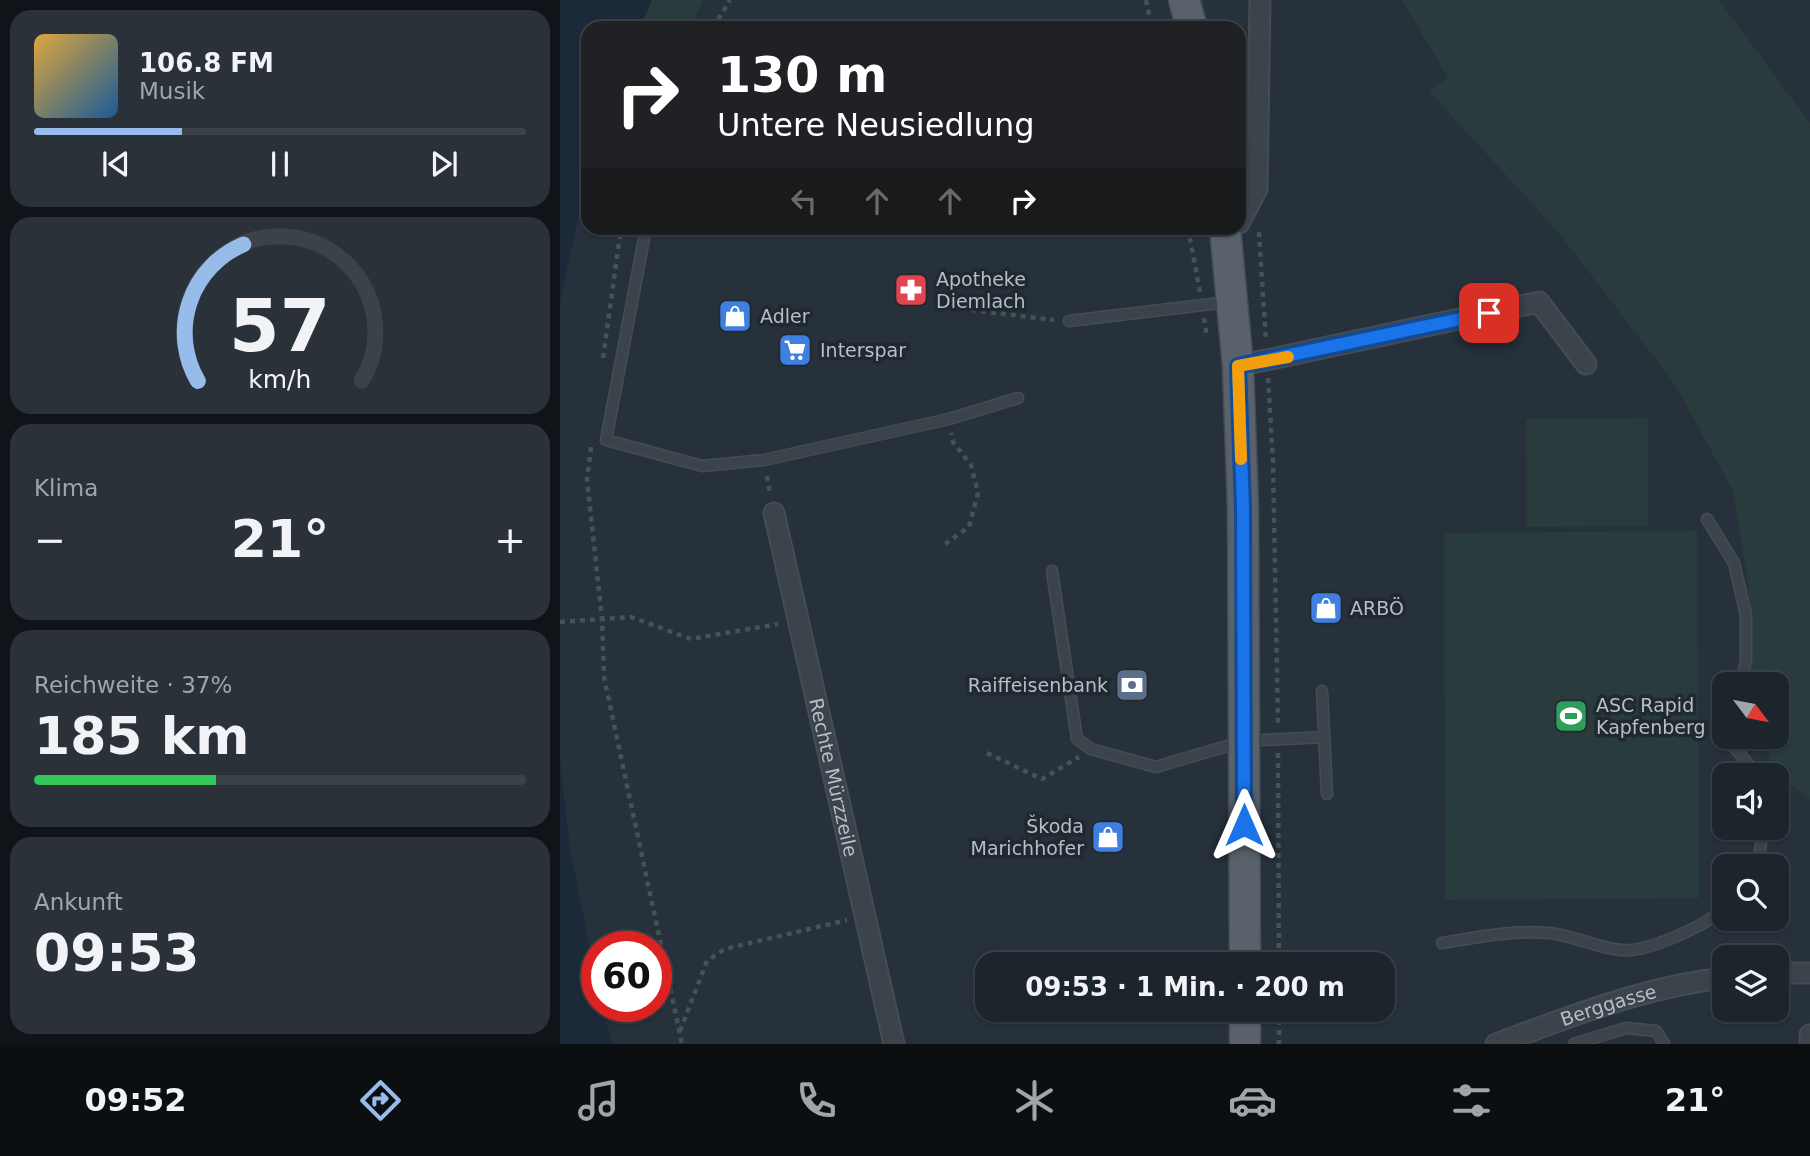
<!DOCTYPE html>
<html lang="de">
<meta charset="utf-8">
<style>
:root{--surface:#1d252c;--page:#2a3138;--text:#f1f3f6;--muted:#a0a5a9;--line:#3b4248;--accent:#98bcea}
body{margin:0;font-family:"DejaVu Sans",sans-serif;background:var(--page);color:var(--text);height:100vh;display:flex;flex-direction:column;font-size:26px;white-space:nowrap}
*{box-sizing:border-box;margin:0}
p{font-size:23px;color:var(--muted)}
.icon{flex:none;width:38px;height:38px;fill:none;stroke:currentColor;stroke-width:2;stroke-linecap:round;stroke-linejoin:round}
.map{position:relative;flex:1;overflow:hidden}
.panel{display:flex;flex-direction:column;gap:10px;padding:10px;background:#101418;width:560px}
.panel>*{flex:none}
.guide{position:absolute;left:21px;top:21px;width:665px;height:214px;border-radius:21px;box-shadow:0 2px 5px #0004,0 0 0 2px var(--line);background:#202124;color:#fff;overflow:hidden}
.needle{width:46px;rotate:122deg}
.buttons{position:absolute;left:1152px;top:672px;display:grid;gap:14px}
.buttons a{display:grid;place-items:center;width:77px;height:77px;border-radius:14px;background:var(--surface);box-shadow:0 2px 5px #0004,0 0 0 2px var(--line);font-size:35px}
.speed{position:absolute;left:21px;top:931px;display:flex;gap:14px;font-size:35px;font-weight:700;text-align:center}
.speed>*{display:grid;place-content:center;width:91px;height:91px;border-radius:50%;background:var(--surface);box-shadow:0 2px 5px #0004,0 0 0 2px var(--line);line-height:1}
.speed .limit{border:10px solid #d22;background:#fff;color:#111}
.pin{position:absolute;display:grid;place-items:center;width:60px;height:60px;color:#fff;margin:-30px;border-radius:14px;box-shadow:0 4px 10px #0006}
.me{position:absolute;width:77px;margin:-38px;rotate:0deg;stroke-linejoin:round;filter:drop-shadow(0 0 5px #0008)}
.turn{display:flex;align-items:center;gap:24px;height:147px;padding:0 21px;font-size:32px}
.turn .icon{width:91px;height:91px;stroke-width:2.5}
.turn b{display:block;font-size:49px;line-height:60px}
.lanes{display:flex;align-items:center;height:66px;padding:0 21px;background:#0003;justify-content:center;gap:35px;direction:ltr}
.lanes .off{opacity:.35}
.big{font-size:52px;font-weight:800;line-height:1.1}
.panel .tile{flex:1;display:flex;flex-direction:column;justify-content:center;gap:10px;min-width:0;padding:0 24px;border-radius:21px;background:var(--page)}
.panel .dial{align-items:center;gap:0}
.dial svg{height:182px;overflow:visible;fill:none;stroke:var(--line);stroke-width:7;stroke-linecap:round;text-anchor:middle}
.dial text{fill:var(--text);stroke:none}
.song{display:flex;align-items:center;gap:21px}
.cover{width:84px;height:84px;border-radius:10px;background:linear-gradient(135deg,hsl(40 70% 55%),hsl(210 70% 35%))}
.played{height:7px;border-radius:4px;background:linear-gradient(90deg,var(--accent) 30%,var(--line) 30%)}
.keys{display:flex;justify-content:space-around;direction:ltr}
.heat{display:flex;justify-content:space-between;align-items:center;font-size:38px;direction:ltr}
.charge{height:10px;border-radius:5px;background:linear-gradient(90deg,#34c759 37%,var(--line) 0)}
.trip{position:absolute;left:415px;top:952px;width:420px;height:70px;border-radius:21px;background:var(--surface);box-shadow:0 2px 5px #0004,0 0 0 2px var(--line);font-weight:800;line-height:70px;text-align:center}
.tab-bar{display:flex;height:112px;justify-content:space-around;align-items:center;background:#0c0f12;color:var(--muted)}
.tab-bar .icon{width:49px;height:49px}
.tab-bar .on{color:var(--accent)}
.tab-bar b{font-size:32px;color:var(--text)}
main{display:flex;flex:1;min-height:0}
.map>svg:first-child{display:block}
</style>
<main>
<section class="panel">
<div class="tile">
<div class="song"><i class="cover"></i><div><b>106.8 FM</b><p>Musik</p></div></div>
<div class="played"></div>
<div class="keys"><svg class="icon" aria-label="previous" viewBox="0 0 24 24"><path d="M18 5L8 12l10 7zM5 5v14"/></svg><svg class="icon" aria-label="pause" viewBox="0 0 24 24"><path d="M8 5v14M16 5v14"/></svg><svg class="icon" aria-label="next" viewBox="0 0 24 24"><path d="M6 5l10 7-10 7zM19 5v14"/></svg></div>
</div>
<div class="tile dial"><svg viewBox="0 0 100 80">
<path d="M14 69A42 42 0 1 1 86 69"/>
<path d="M14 69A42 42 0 0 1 34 9" stroke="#98bcea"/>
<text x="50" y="56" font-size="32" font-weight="700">57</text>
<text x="50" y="72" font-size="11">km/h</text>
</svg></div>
<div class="tile"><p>Klima</p>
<div class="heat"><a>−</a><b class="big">21°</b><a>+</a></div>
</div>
<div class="tile"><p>Reichweite · 37%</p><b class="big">185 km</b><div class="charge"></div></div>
<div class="tile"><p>Ankunft</p><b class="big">09:53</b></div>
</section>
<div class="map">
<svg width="1250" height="1044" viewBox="0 0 1250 1044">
<rect width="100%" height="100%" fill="#27313b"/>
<path fill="#293b3c" d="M92 0H143L130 28H80Z
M842 0H1159L1250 123V800L1212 770 1206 737H1216V684H1190L1188 582 1173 491 1116 386 999 233 869 91 888 78Z
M1088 418V526L967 527 966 419Z
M1137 531 1139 898 885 900 884 533Z"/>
<path fill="#1c2938" d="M0 0H92L80 28H28V172L0 302Z
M0 760 10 849 37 984V1006H41L53 1044H0Z"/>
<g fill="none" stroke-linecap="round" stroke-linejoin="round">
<defs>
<path id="lane" d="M86 228 46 440 142 466 204 460 389 419 458 398
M509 321 668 302
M1147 519 1174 563 1186 615V660L1181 684
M492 571 517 739 531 749 596 767 684 741 764 737
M762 691 767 794
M1172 737 1171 743 1197 775
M1195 866 1199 858 1203 828
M882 943C918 937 952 930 989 933 1013 935 1037 948 1061 950 1086 953 1146 926 1164 908
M1014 1044 1066 1028 1096 1031 1104 1044"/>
<g id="street">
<path d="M679 223 697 189 700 0"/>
<path d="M678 366 979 302 1026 364"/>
<path id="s1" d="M214 513 334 1044"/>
<path d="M1216 973H1250"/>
<path id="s2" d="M936 1044C1011 1016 1085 987 1164 978"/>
<path d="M1250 1044V1035"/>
</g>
<path id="primary" d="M624 0 632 28
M665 228 678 366 683 508 685 964
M685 1010V1044"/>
</defs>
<use href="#lane" stroke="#444c54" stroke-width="13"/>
<use href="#street" stroke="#444c54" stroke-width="23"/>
<use href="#primary" stroke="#444c54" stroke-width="33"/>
<path stroke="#425454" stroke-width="4.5" stroke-dasharray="5 5" stroke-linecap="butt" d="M586 0 592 28
M153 28 170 0
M628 228 640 292
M699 232 706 342
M411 310 494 320
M644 318 647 337
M43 358 61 228
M708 378 713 461 718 726
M31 447 27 479 42 619 44 677 122 1044
M207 476 210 494
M385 544 409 527 418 493 411 465 393 442 391 433
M0 622 71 617 131 639 218 624
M427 753 482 779 519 757
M718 753 719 964
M719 1010V1044
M120 1031 147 961 165 949 287 920"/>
<use href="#lane" stroke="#3b434b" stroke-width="10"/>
<use href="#street" stroke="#3b434b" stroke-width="19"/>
<use href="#primary" stroke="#59626b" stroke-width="30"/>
</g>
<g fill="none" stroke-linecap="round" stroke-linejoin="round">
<defs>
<path id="route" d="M684 825 683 508 678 366 929 313"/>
</defs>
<use href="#route" stroke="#114b97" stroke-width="18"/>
<use href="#route" stroke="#1a73e8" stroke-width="12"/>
<path stroke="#f59e0b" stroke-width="12" d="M681 459 678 366 728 357"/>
</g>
<defs>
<symbol id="pharmacy-square" viewBox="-11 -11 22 22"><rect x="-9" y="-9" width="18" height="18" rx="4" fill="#e0444e" stroke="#202830"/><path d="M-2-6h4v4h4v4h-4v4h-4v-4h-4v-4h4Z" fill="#fff"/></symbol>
<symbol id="shop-square" viewBox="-11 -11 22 22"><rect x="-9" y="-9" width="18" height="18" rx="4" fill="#3f7fe0" stroke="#202830"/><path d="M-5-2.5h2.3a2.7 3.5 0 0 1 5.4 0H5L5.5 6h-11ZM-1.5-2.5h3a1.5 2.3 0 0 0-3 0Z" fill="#fff"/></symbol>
<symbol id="supermarket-square" viewBox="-11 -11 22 22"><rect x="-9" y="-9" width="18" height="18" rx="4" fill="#3f7fe0" stroke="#202830"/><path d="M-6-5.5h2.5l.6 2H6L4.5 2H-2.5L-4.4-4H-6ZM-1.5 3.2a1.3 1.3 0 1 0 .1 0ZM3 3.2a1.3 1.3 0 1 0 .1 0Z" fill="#fff"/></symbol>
<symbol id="bank-square" viewBox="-11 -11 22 22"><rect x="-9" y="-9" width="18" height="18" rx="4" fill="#5c6f8a" stroke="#202830"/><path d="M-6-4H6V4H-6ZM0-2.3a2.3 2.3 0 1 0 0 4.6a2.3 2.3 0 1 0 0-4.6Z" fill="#fff"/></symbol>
<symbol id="stadium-square" viewBox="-11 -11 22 22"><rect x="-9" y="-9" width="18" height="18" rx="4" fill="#2e9e5b" stroke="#202830"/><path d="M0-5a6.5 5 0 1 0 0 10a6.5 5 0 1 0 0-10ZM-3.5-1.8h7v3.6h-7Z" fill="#fff"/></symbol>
</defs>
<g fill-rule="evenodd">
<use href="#pharmacy-square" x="332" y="271" width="38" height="38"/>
<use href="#shop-square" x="156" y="297" width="38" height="38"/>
<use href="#supermarket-square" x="216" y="331" width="38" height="38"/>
<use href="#shop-square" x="747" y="589" width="38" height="38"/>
<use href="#bank-square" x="553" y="666" width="38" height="38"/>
<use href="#stadium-square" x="992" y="697" width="38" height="38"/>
<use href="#shop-square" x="529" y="818" width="38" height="38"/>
</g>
<g text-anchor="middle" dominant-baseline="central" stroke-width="7" stroke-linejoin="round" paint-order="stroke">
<g font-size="19" fill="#b7bec6" stroke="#202830" text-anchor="start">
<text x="376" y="279">Apotheke<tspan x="376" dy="22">Diemlach</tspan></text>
<text x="200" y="316">Adler</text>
<text x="260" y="350">Interspar</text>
<text x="790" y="608">ARBÖ</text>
<text x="548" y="685" text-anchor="end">Raiffeisenbank</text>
<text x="1036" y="705">ASC Rapid<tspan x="1036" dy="22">Kapfenberg</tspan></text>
<text x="524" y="826" text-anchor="end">Škoda<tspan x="524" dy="22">Marichhofer</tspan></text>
</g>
<g font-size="19" fill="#b7bec6" stroke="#202830">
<text stroke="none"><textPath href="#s1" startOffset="271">Rechte Mürzzeile</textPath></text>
<text stroke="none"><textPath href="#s2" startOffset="119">Berggasse</textPath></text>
</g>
</g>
</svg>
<div class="buttons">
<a><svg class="needle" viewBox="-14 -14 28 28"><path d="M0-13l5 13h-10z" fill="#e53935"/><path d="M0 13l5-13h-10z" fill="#a0a5a9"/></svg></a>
<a><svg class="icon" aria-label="sound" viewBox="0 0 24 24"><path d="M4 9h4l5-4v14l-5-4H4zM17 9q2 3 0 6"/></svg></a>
<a><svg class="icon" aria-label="search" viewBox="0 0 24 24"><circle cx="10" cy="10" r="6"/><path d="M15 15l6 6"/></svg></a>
<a><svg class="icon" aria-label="layers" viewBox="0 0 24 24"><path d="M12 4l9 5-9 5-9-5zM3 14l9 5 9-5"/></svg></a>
</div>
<div class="speed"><div class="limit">60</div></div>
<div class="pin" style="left:929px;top:313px;background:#d93025"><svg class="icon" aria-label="arrive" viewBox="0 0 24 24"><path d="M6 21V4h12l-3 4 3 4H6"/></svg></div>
<svg class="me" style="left:684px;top:825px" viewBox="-20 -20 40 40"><path d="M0-17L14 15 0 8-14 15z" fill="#1a73e8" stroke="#fff" stroke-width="4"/></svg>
<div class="trip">09:53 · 1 Min. · 200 m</div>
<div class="guide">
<div class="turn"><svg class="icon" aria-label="right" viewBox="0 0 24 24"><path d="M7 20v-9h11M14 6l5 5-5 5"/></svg><div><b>130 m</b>Untere Neusiedlung</div></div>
<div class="lanes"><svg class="icon off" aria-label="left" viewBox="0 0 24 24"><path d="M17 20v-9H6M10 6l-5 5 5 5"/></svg><svg class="icon off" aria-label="ahead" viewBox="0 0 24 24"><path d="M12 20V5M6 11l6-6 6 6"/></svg><svg class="icon off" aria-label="ahead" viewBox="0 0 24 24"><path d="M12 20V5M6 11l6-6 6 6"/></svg><svg class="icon" aria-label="right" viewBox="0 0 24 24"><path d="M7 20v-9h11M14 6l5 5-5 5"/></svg></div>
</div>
</div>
</main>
<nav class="tab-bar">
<b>09:52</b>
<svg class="icon on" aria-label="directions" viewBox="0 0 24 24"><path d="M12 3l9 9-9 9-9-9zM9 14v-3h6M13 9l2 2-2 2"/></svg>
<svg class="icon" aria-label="music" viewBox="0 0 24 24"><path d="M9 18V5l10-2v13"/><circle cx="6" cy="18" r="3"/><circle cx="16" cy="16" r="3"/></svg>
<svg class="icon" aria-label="phone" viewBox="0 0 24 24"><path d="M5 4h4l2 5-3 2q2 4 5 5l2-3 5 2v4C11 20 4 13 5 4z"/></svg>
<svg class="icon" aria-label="climate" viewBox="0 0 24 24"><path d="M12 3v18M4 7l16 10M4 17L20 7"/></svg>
<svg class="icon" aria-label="car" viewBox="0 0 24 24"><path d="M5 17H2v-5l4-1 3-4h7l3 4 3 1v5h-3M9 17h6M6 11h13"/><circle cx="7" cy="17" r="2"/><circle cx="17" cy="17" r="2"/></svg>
<svg class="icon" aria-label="filters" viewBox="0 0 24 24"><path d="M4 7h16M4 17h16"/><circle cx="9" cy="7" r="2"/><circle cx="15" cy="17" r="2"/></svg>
<b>21°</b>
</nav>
